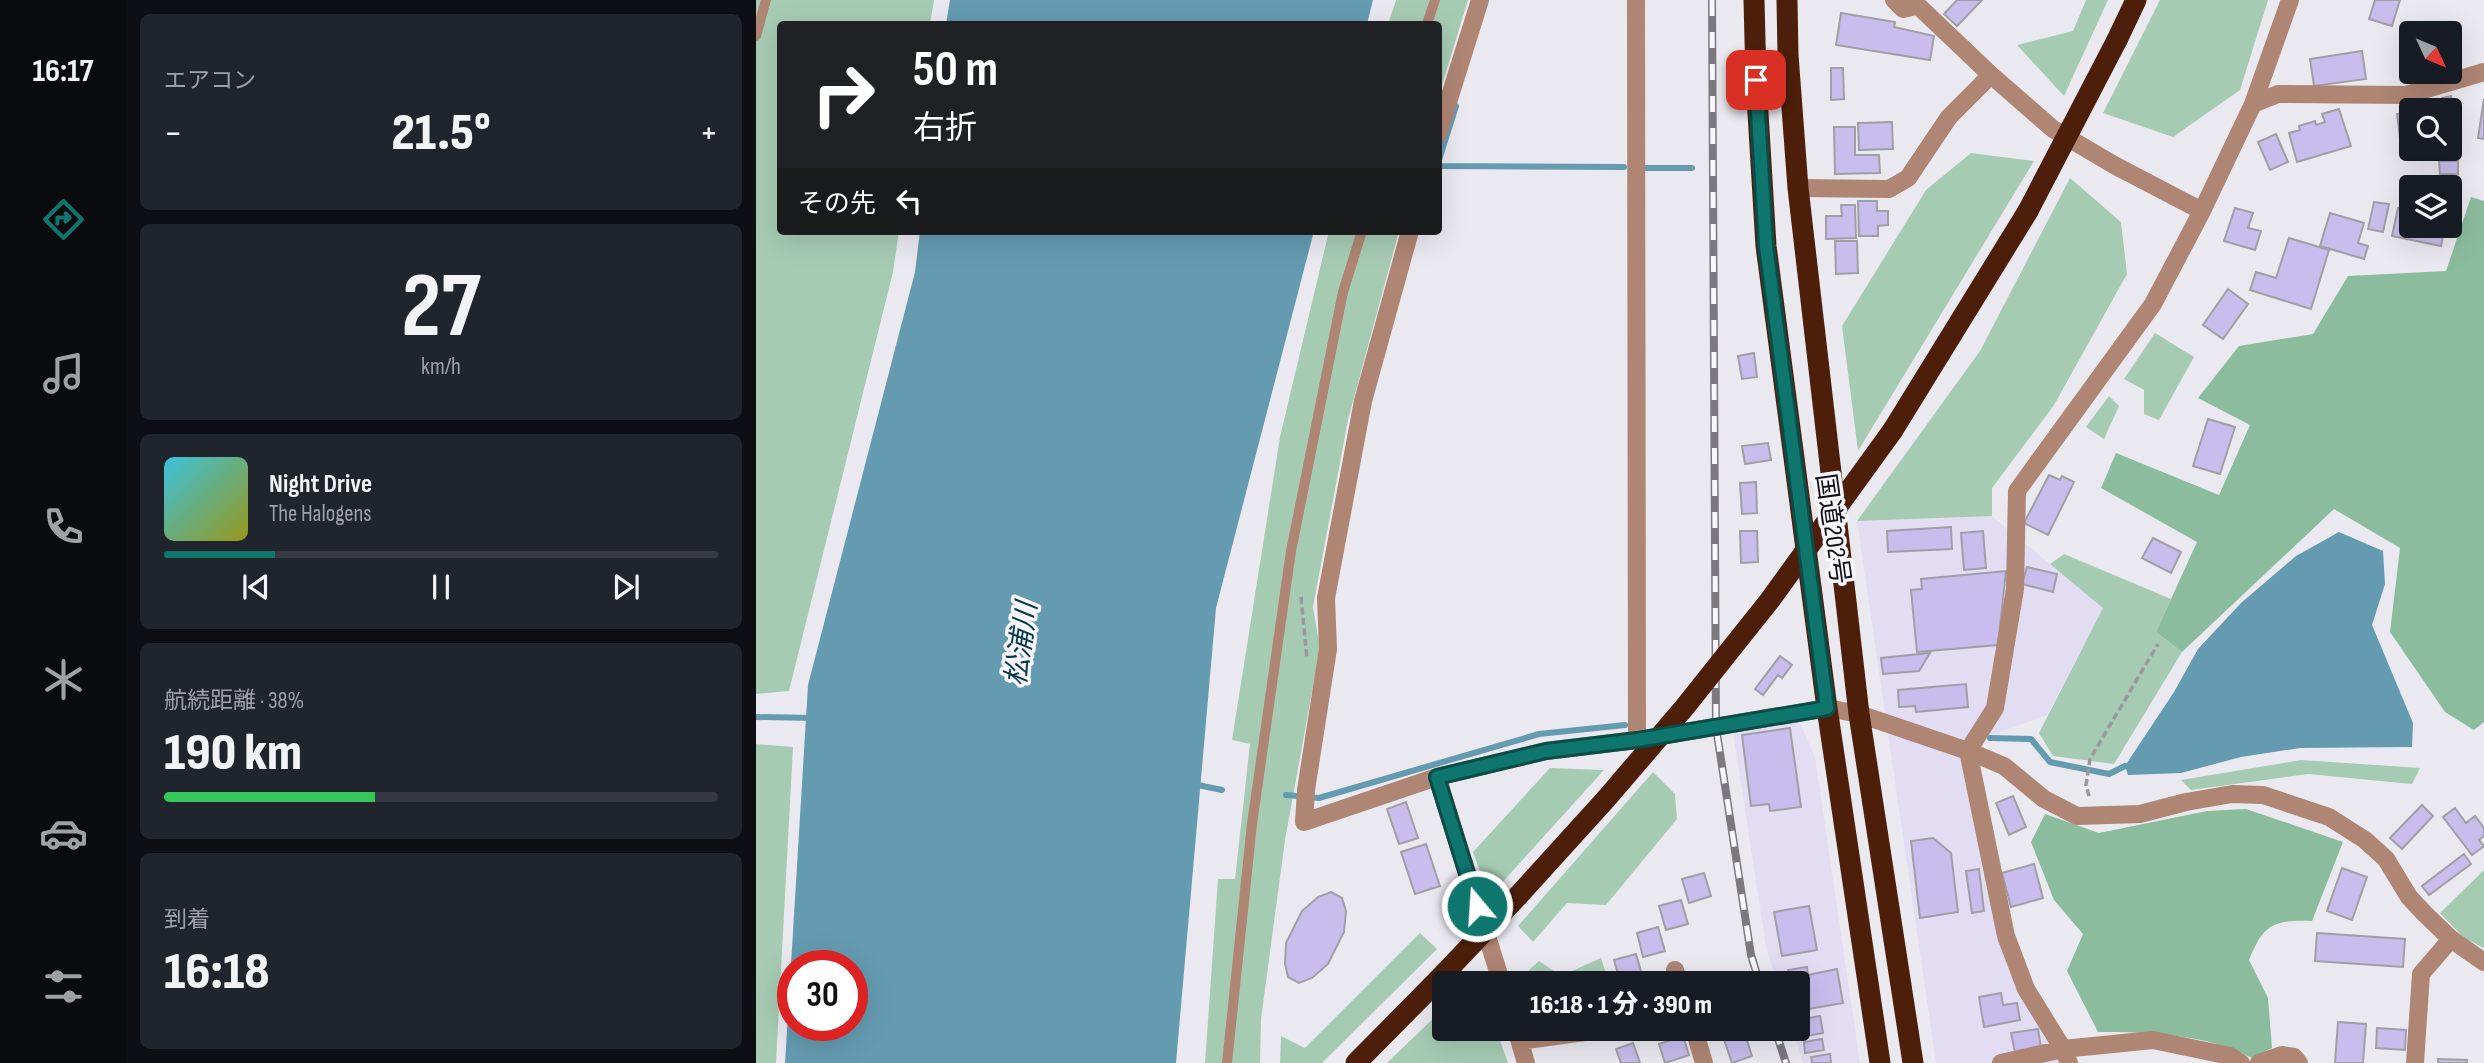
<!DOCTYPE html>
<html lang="ja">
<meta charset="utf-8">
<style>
:root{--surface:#171b24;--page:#20242c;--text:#f1f3f6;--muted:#9ea1a6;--line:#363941;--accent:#0f766e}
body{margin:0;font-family:"Sofia Sans Condensed","Noto Sans JP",sans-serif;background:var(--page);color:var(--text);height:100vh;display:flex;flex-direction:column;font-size:26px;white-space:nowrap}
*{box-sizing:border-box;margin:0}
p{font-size:23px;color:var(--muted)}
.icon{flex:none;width:38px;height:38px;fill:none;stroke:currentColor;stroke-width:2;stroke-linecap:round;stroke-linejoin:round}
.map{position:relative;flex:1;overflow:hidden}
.drawer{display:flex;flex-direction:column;gap:14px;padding:14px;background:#0d0f14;width:630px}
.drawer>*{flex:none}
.hud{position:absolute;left:21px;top:21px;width:665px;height:214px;border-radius:7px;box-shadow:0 7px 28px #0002;background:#202124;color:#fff;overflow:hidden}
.needle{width:46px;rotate:134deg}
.tools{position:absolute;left:1643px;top:21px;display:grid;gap:14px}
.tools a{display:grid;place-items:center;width:63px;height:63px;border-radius:7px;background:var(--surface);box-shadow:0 7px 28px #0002;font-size:35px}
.speed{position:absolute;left:21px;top:950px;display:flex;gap:14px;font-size:35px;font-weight:700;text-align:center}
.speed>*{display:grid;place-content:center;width:91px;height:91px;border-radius:50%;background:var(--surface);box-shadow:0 7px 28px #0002;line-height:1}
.speed .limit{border:10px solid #d22;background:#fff;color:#111}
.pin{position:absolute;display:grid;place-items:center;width:60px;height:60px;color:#fff;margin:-30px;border-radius:14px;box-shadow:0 4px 10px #0006}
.me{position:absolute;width:77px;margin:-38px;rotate:342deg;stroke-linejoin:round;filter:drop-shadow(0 0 5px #0008)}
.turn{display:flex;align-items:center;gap:24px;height:147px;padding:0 21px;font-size:32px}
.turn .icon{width:91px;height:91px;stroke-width:2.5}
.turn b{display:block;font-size:49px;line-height:60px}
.then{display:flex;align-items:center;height:66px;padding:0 21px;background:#0003;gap:14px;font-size:26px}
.big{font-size:52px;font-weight:800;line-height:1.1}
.drawer .tile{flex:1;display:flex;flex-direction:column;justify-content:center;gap:10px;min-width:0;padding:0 24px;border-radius:10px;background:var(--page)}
.drawer .dial{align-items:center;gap:0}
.dial b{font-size:91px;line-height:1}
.song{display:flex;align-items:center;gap:21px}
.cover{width:84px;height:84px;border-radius:10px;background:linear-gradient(135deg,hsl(190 70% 55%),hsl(60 70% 35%))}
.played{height:7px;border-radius:4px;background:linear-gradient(90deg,var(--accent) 20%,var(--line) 20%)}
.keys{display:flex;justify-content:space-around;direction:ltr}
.heat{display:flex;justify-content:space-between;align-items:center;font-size:38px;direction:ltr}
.charge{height:10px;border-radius:5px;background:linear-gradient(90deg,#34c759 38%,var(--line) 0)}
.trip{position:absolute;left:676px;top:971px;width:378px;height:70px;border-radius:7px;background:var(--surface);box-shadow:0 7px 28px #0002;font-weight:800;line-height:70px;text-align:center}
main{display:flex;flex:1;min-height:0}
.dock{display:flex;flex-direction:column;width:126px;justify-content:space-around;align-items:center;background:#090b0e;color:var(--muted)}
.dock .icon{width:49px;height:49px}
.dock .on{color:var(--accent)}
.dock b{font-size:32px;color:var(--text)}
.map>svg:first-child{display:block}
</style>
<main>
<nav class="dock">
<b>16:17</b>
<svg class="icon on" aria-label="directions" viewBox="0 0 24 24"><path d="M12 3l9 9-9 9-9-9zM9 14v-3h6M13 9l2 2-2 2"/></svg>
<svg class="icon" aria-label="music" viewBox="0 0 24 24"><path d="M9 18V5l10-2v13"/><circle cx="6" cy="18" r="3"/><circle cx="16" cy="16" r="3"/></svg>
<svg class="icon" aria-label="phone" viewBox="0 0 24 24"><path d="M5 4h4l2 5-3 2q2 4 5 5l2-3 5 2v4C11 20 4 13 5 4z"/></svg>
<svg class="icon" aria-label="climate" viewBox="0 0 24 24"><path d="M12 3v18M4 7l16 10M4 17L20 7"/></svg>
<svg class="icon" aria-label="car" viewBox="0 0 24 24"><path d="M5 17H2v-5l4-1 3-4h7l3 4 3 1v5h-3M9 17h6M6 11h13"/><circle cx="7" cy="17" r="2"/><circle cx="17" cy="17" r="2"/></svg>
<svg class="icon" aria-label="filters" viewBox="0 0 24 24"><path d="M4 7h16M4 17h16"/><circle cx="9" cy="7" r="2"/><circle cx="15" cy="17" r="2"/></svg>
</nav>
<section class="drawer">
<div class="tile"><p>エアコン</p>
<div class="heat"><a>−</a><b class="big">21.5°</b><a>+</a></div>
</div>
<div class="tile dial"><b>27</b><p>km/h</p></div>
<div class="tile">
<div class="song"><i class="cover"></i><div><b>Night Drive</b><p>The Halogens</p></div></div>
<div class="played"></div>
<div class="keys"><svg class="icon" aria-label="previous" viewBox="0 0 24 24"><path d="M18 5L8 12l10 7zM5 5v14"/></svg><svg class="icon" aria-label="pause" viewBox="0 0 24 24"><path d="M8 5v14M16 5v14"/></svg><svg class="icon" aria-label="next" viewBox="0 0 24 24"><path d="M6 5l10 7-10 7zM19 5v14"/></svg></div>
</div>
<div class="tile"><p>航続距離 · 38%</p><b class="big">190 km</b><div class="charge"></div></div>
<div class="tile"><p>到着</p><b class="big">16:18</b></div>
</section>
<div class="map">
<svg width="1728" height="1063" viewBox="0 0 1728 1063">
<rect width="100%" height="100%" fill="#ebe9f0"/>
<path fill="#e2ddf3" d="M1236 516 1347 608 1291 715 1205 746 1252 970 1291 1035 1303 1063H1180L1101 521Z
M1042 719 1059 757 1104 1063H1047L1036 1029H1041V984L1021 983 1010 947 977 732Z"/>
<path fill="#a6cbb3" d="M0 0H178L174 24H24V231H143L137 272 33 691 0 694Z
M640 0H712L683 95 682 24H632Z
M1330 0H1352L1308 96 1261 45 1317 31Z
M1404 0H1512L1484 90 1417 137 1347 113Z
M1215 153 1278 161 1102 451 1086 326 1170 190Z
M1314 178 1365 222 1371 274 1298 405 1236 488V516L1101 521 1224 351Z
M573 231H643L592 420 557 607 564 648 529 840 505 1019 504 1063H449L462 879H479L494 744 476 740 524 437Z
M1399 333 1438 357 1403 420 1388 414V390L1368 379Z
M1353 396 1363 406 1348 439 1330 427Z
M1308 554 1415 599 1400 632 1426 652 1358 764 1297 756 1283 733 1347 608 1294 564Z
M0 744 37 747 20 1063H0Z
M1545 760 1664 768 1656 784 1552 774 1435 790 1425 780Z
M794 768 848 770 733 897 717 852Z
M897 772 919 794 921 819 850 905 811 903 777 942 762 926Z
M1728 870V948L1708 938 1684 913Z
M664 933 681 949 566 1063H524L525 1036 549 1048Z
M845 958 853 983 760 982 783 961 805 976Z
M688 1008V1029H740L752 1063H631Z"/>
<path fill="#8cbc9e" d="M1715 197 1728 201V722L1718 730 1689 712 1634 632 1644 548 1578 509 1426 652 1400 632 1441 542 1345 488 1360 453 1463 495 1494 425 1442 398 1483 346 1557 334 1592 276 1690 271Z
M1490 809 1587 842 1556 921C1518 920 1508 923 1493 960L1512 998 1516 1048 1496 1058C1451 1034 1392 1032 1342 1032L1311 971 1327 934 1298 900 1275 842 1289 814 1343 833 1451 811Z"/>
<path fill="#649bb1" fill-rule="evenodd" d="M194 0H617L611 24H190Z
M164 231H558L460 608 420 1063H29L52 685 159 272ZM37 966H96V1026H37Z
M1583 532 1627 551 1629 584 1616 625 1657 723 1656 747 1544 748 1485 757 1425 773 1372 775 1369 766 1418 692 1442 649 1485 603 1540 556Z"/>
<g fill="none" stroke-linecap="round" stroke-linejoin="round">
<path stroke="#649bb1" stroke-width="6" d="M682 163 700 106
M682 166 868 167
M889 168H936
M0 717 58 718
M1234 738 1275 739 1294 762 1353 774 1369 766
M437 784 466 790
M530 795 563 798 783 734 869 725"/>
</g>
<path fill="#c8bded" stroke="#a19fa6" stroke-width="2" d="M1201 0H1226L1201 26 1188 14Z
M1619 0H1644L1636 26 1613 19Z
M1085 13 1139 22 1138 27 1178 36 1174 60 1080 45Z
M1659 31 1660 33H1656V61L1646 36Z
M1606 51 1610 79 1558 86 1554 59Z
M1075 68H1087L1088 99 1075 100Z
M1695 96 1698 115 1694 116V110H1687L1686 98Z
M1728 99V139L1722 138Z
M1583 109 1595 146 1541 162 1533 133 1544 130 1543 126 1559 121 1560 125 1569 122 1566 114Z
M1656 112V137L1644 138 1641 114Z
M1136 122 1137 149 1103 150 1102 123Z
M1078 127H1099V155H1123L1124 173 1079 174Z
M1520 134 1532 162 1514 170 1502 142Z
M1683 161H1702V174H1684Z
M1102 201H1121V211H1132V225L1122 226V236H1103Z
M1618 202 1633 204 1627 232 1612 229Z
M1085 205H1099L1100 238 1070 239V216H1086Z
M1479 208 1497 213 1492 228 1505 231 1499 250 1468 241Z
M1642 208 1656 211V226H1689L1685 246 1636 236Z
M1574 213 1608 223 1602 243 1612 246 1608 259 1564 246Z
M1533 238 1573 250 1555 309 1494 290 1500 272 1520 278Z
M1079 241H1101L1102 273 1080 274Z
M1472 289 1492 304 1467 339 1447 325Z
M998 353 1001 377 986 379 982 356Z
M1452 419 1479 427 1464 474 1437 466Z
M1012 443 1015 460 989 464 986 446Z
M1293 475 1304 480 1306 476 1318 482 1292 535 1268 523Z
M1000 482 1001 513 986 514 984 483Z
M1195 527 1196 549 1132 552 1131 531Z
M984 531H1001L1002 562 985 563Z
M1227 531 1230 568 1208 570 1205 533Z
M1397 538 1425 552 1415 573 1386 558Z
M1271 567 1301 574 1297 592 1266 584Z
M1250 571 1242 645 1161 652 1155 590 1166 589 1165 579Z
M1174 653 1163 671 1127 674 1125 658Z
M1024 656 1036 665 1026 678 1022 675 1007 695 999 689Z
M1210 684 1212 707 1160 712 1159 706 1143 707 1142 690Z
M1034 728 1045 807 1014 811 1013 804 995 806 986 735Z
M1257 796 1270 827 1253 835 1240 803Z
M650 802 662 838 643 844 631 809Z
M1666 805 1677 816 1646 849 1634 838Z
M1699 808 1710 823 1719 816 1728 828V836L1723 840 1728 846 1716 855 1687 817Z
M1177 838 1195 853 1202 912 1164 918 1155 841Z
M670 844 684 886 659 894 645 852Z
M1708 854 1715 864 1673 895 1666 886Z
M1278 864 1287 898 1255 907 1246 873Z
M1586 868 1611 877 1596 920 1571 911Z
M1223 869 1228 911 1216 913 1210 871Z
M948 873 955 896 933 903 926 879Z
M575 892 586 898 590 911 588 932 572 964 556 978 543 983 532 977 529 964 530 943 546 911 562 897Z
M925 900 932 924 910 930 903 906Z
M1053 906 1061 950 1026 956 1018 912Z
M902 927 909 951 887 957 881 933Z
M1561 933 1649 939 1647 967 1559 961Z
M880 954 887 978 865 984 858 960Z
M1051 967 1052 975 1081 969 1087 1003 1041 1011V984H1035L1032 970Z
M1245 993 1247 1005 1261 1003 1264 1020 1228 1027 1223 997Z
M1064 1016 1067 1033 1045 1037 1042 1020Z
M1582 1022 1610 1024 1607 1063H1579Z
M1621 1028 1650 1030 1649 1050 1620 1048Z
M972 1029H987L996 1056 976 1063 965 1031Z
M1282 1029 1285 1048 1259 1052 1255 1033Z
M927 1036 933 1055 909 1063 903 1044Z
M1066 1039 1068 1050 1049 1053 1048 1042Z
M877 1043 884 1063H865L860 1049Z
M1074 1054 1075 1063H1056L1055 1057Z
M1682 1059 1711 1060V1063H1682Z"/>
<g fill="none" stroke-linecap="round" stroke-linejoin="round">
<path stroke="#9a989e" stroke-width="3.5" stroke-dasharray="7 3.5" stroke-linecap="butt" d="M545 597 551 659
M1333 796 1330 785 1334 759 1402 644"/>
<path stroke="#af8574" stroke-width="10" d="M671 24 679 0
M0 36 10 0
M471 1063 496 824 535 551 587 292 606 231"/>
<path stroke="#af8574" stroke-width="18" d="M880 0 881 740
M1138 0 1147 9 1160 6
M1156 0 1235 75 1297 129 1358 165 1446 211
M1497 104 1522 94 1650 95 1728 72
M682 134 724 0
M1042 188 1133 189 1152 178 1193 117 1235 75
M654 231 607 401 570 598 572 649 550 790 548 822 681 777 790 751 881 740 1071 708 1103 714 1212 751 1248 766 1288 799 1321 816 1384 814 1430 802 1476 794 1507 795 1573 817 1609 840 1630 859 1653 897 1669 914 1695 939 1728 962
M681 777 746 984
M919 970 923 984
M760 1029 770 1063
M938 1029 948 1063
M764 1041 851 1029
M1245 1063 1307 1049 1397 1040 1474 1056 1485 1063
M1313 1063 1307 1049 1270 989 1250 936 1212 751 1239 708 1259 589 1261 491 1397 304 1446 211 1497 104 1534 0
M1503 1063 1526 1055 1538 1057 1543 1063
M1659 1063 1665 974 1695 939"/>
<path stroke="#4d1f0a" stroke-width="21" d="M998 0 1000 80 1010 246 1071 708 1124 1063
M1031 0 1032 55 1042 188 1103 714 1157 1063
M1361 40 1380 0
M1137 430 1272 211
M762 896 850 799
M600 1063 682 980"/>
<defs>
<path id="rail" d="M956 0 960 727 995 955 1004 984
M1019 1029 1030 1063"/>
</defs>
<use href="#rail" stroke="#7b797e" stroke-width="8"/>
<use href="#rail" stroke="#f8f6fd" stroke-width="5" stroke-dasharray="16" stroke-linecap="butt"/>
<path stroke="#4d1f0a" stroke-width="21" d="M1272 211 1361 40
M850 799 928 708 1014 600 1137 430
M682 980 762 896"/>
</g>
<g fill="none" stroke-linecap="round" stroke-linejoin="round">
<defs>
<path id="route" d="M721 906 681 777 790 751 881 740 1071 708 1010 246 1000 80"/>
</defs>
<use href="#route" stroke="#0a4d48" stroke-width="18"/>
<use href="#route" stroke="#0f766e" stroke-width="12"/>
</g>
<g text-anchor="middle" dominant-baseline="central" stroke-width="7" stroke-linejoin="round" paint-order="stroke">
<g font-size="26" fill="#111012" stroke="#f8f6fd">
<text transform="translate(1076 529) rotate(82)">国道202号</text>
</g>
<g font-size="28" font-style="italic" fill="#05394a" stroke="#f8f6fd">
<text transform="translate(266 644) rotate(-82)">松浦川</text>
</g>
</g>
</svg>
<div class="tools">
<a><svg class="needle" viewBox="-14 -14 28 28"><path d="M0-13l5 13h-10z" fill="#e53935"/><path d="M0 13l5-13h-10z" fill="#9ea1a6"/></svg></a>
<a><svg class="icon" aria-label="search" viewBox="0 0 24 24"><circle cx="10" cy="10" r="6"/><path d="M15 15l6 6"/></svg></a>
<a><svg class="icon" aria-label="layers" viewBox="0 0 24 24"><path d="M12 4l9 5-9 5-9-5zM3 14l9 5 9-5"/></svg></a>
</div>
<div class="speed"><div class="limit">30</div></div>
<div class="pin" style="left:1000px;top:80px;background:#d93025"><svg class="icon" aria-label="arrive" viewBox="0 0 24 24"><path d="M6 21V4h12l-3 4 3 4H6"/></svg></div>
<svg class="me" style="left:721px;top:906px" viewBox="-20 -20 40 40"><circle r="17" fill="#0f766e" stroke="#fff" stroke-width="3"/><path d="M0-11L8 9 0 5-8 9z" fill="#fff"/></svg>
<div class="trip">16:18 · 1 分 · 390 m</div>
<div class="hud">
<div class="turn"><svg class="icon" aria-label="right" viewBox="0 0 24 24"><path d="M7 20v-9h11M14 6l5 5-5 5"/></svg><div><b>50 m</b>右折</div></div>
<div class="then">その先<svg class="icon" aria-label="left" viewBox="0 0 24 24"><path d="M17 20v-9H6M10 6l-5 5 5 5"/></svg></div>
</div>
</div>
</main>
